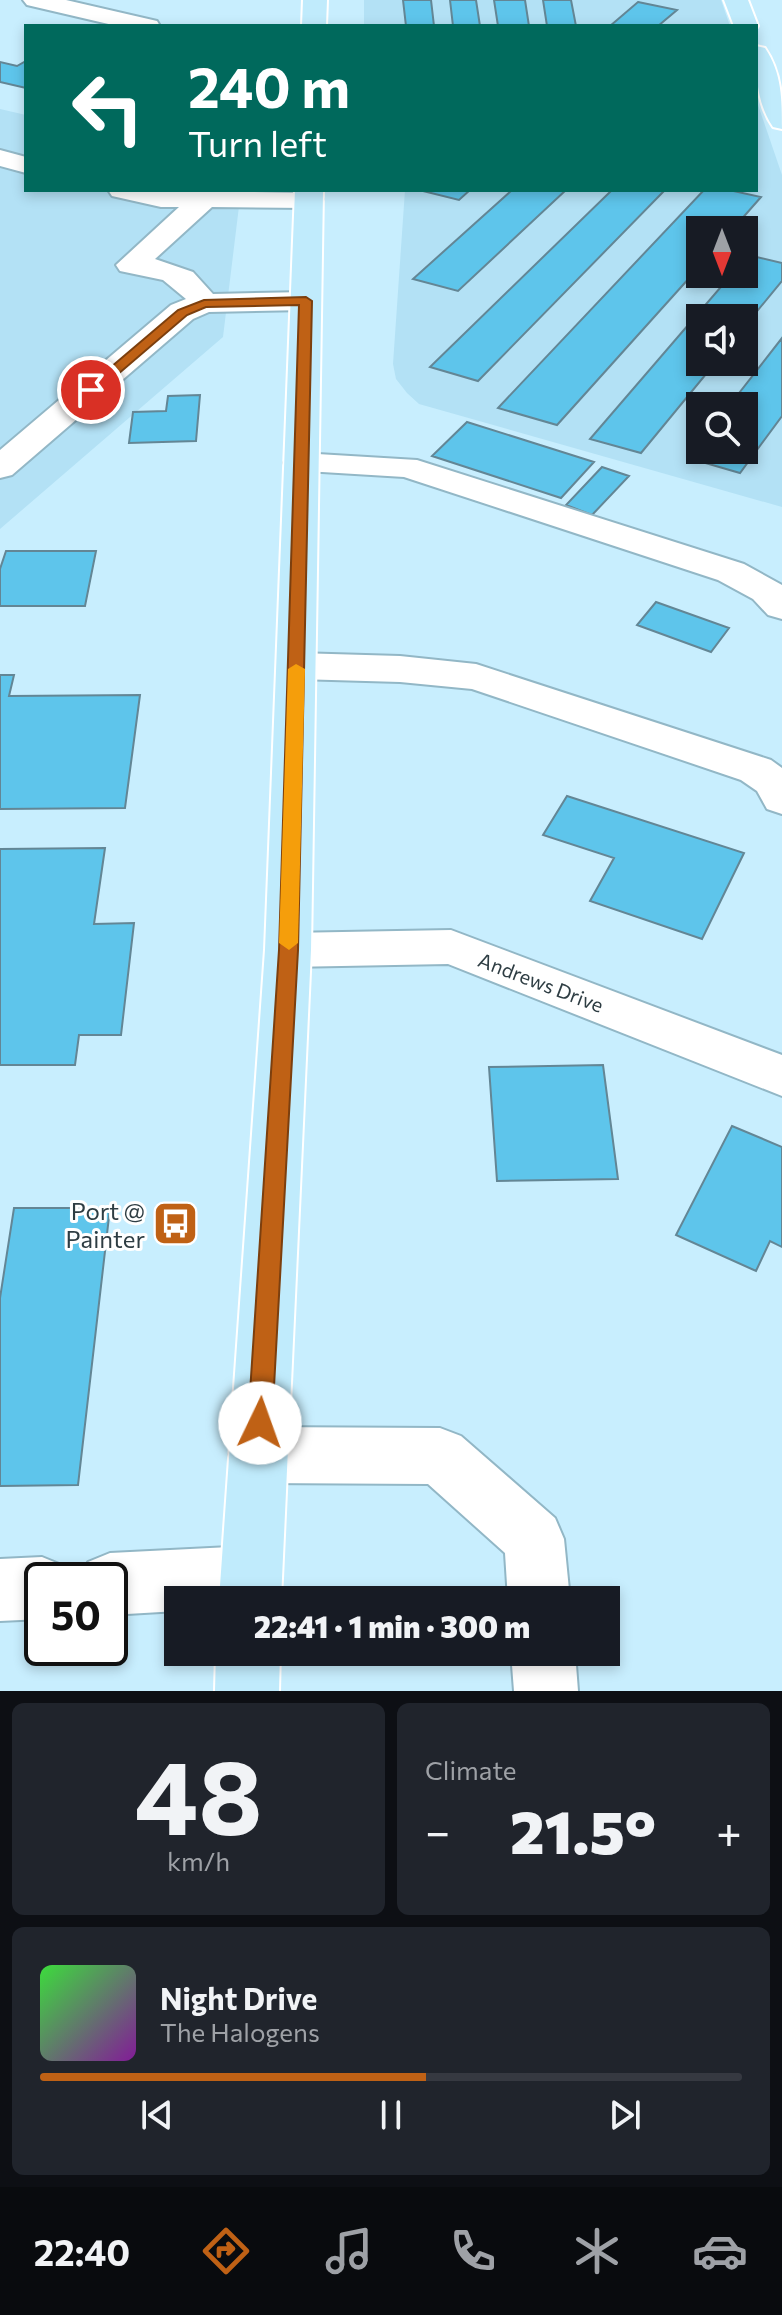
<!DOCTYPE html>
<meta charset="utf-8">
<style>
:root{--surface:#171b24;--page:#20242c;--text:#f1f3f6;--muted:#9ea1a6;--line:#363941;--accent:#bf6115}
body{margin:0;font-family:Commissioner,sans-serif;background:var(--page);color:var(--text);height:100vh;display:flex;flex-direction:column;font-size:30px;white-space:nowrap}
*{box-sizing:border-box;margin:0}
p{font-size:26px;color:var(--muted)}
.icon{flex:none;width:44px;height:44px;fill:none;stroke:currentColor;stroke-width:2;stroke-linecap:round;stroke-linejoin:round}
.map{position:relative;height:1691px;overflow:hidden}
.side{display:flex;flex-direction:column;gap:12px;padding:12px;background:#0d0f14;flex:1}
.side>*{flex:none}
.guide{position:absolute;left:24px;top:24px;width:734px;height:168px;border-radius:0px;box-shadow:0 4px 12px #0003;background:#00695c;color:#fff;overflow:hidden}
.needle{width:52px;rotate:180deg}
.tools{position:absolute;left:686px;top:216px;display:grid;gap:16px}
.tools a{display:grid;place-items:center;width:72px;height:72px;border-radius:0px;background:var(--surface);box-shadow:0 4px 12px #0003;font-size:40px}
.speed{position:absolute;left:24px;top:1562px;display:flex;gap:16px;font-size:40px;font-weight:700;text-align:center}
.speed>*{display:grid;place-content:center;width:104px;height:104px;border-radius:50%;background:var(--surface);box-shadow:0 4px 12px #0003;line-height:1}
.speed .limit{border:4px solid #111;border-radius:12px;background:#fff;color:#111}
.pin{position:absolute;display:grid;place-items:center;width:68px;height:68px;color:#fff;margin:-34px;border:4px solid #fff;border-radius:50%;box-shadow:0 2px 8px #0007}
.me{position:absolute;width:88px;margin:-44px;rotate:3deg;stroke-linejoin:round;filter:drop-shadow(0 0 6px #0008)}
.turn{display:flex;align-items:center;gap:28px;height:168px;padding:0 32px;font-size:36px}
.turn .icon{width:104px;height:104px;stroke-width:2.5}
.turn b{display:block;font-size:56px;line-height:68px}
.big{font-size:60px;font-weight:800;line-height:1.1}
.side .widget{flex:1;display:flex;flex-direction:column;justify-content:center;gap:12px;min-width:0;padding:0 28px;border-radius:12px;background:var(--page)}
.side .dial{align-items:center;gap:0}
.dial b{font-size:104px;line-height:1}
.song{display:flex;align-items:center;gap:24px}
.cover{width:96px;height:96px;border-radius:12px;background:linear-gradient(135deg,hsl(120 70% 55%),hsl(290 70% 35%))}
.played{height:8px;border-radius:4px;background:linear-gradient(90deg,var(--accent) 55%,var(--line) 55%)}
.keys{display:flex;justify-content:space-around;direction:ltr}
.heat{display:flex;justify-content:space-between;align-items:center;font-size:44px;direction:ltr}
.side .tiles{flex:1;display:grid;gap:12px;grid-template-columns:1fr 1fr}
.widget:last-child{grid-column:span 2}
.trip{position:absolute;left:164px;top:1586px;width:456px;height:80px;border-radius:0px;background:var(--surface);box-shadow:0 4px 12px #0003;font-weight:800;line-height:80px;text-align:center}
.menu{display:flex;height:128px;justify-content:space-around;align-items:center;background:#090b0e;color:var(--muted)}
.menu .icon{width:56px;height:56px}
.menu .active{color:var(--accent)}
.menu b{font-size:36px;color:var(--text)}
.map>svg:first-child{display:block}
</style>
<div class="map">
<svg width="782" height="1691" viewBox="0 0 782 1691">
<rect width="100%" height="100%" fill="#c8eefe"/>
<path fill="#b3e1f5" fill-rule="evenodd" d="M364 0H721L730 26H364Z
M756 99 782 175V507L419 404 407 393 396 379 393 364 405 190H756ZM700 230H744V274H700ZM700 318H744V362H700ZM700 406H744V450H700Z
M0 109 26 115V190H241L223 337 0 529Z"/>
<path fill="#5ec5eb" stroke="#638695" stroke-width="2" d="M403 0H431L434 26H406Z
M450 0H476L480 26H453Z
M494 0H525L529 26H498Z
M543 0H571L576 26H547Z
M638 2 677 10 658 26H610Z
M26 61V88L0 82V62L17 66Z
M419 190H470L459 200Z
M512 190H566L458 291 413 279Z
M612 190H665L478 381 430 367Z
M704 190H729L761 197 732 230H700V266L557 425 498 408Z
M748 255 782 263V281L744 327V318H700V362H716L641 453 590 439 732 274H744V260Z
M782 338V416L740 473 688 458 700 443V450H744V406H729Z
M200 395 196 441 129 443 133 412 166 411 168 396Z
M467 422 594 462 561 498 432 456Z
M602 467 629 476 592 515 566 505Z
M6 551H96L85 606H0V569Z
M656 602 729 628 711 652 637 625Z
M0 675H14L9 696 140 695 125 808 0 809Z
M567 796 744 853 702 939 590 901 614 858 543 835Z
M105 848 94 924 134 923 121 1035H79L75 1065H0V849Z
M603 1065 618 1179 497 1181 489 1067Z
M732 1126 782 1147V1247L770 1241 756 1271 676 1235Z
M14 1208H110L78 1485 0 1486V1298Z"/>
<g fill="none" stroke-linecap="round" stroke-linejoin="round">
<defs>
<path id="minor" d="M23 0H66L157 21 160 26H117L27 5Z
M0 150 26 157V173L0 166Z
M108 190 319 193 323 199 319 205 309 208 212 207 155 259 193 272 213 294 306 292 317 294 321 301 317 308 306 310 209 312 193 319 12 475 0 478V450L171 305 186 299 163 280 120 271 116 265 179 207H161L112 196Z
M301 453 417 460 744 564 782 585V619L768 615 753 599 718 580 404 477 289 470 284 463 289 456Z
M297 653 400 656 476 664 771 760 782 768V814L767 809 757 791 741 780 472 689 400 682 297 679 283 675 277 666 283 657Z
M451 930 782 1055V1096L448 964 288 967 272 962 265 950 272 938 288 933Z
M258 1427 440 1428 461 1436 555 1518 564 1539 570 1600H508L505 1553 428 1484 258 1483 237 1475 229 1455 237 1435Z
M250 1546 272 1554 281 1576 272 1598 266 1600H178V1611L110 1615V1580H81L88 1562 110 1553Z
M42 1557 64 1566 70 1580H42V1619L0 1621V1559Z
M511 1652H575L578 1691H514Z"/>
<path id="major" d="M303 0H327L326 26H302Z
M724 0H748L758 26 756 29V26H734Z
M756 46 765 48C782 73 782 100 782 129L773 127C756 102 756 74 756 46Z
M295 190H323L311 950 281 1600H219L265 950Z
M216 1652H280L279 1691H215Z"/>
</defs>
<use href="#minor" stroke="#92b7c6" stroke-width="4"/>
<use href="#major" stroke="#fff" stroke-width="4"/>
<use href="#minor" fill="#fff" fill-rule="evenodd"/>
<use href="#major" fill="#c0ebfc" fill-rule="evenodd"/>
</g>
<path fill="#bf6115" stroke="#7c3f0e" stroke-width="2" d="M306 297 312 301 298 950 272 1423 268 1431 260 1434 251 1431 248 1423 279 950 299 305 206 307 187 315 96 393 84 390 178 310 204 300Z"/>
<path fill="#f59e0b" d="M296 664 305 669 298 943 289 950 279 943 288 669Z"/>
<defs>
<symbol id="bus-square" viewBox="-11 -11 22 22"><rect x="-9" y="-9" width="18" height="18" rx="4" fill="#bf6115" stroke="#fff"/><path d="M-5-6H5V4H4V6H2V4H-2V6H-4V4H-5ZM-3.5-4V0h7V-4ZM-3.5 1.2v1.5H-2V1.2ZM2 1.2v1.5H3.5V1.2Z" fill="#fff"/></symbol>
</defs>
<g fill-rule="evenodd">
<use href="#bus-square" x="150" y="1198" width="51" height="51"/>
</g>
<g text-anchor="middle" dominant-baseline="central" stroke-width="6" stroke-linejoin="round" paint-order="stroke">
<g font-size="20" fill="#2e3d43" stroke="#fff">
<text transform="translate(541 982) rotate(21)">Andrews Drive</text>
</g>
<g font-size="24" fill="#2e3d43" stroke="#fff" text-anchor="end">
<text x="145" y="1210">Port @<tspan x="145" dy="28">Painter</tspan></text>
</g>
</g>
</svg>
<div class="tools">
<a><svg class="needle" viewBox="-14 -14 28 28"><path d="M0-13l5 13h-10z" fill="#e53935"/><path d="M0 13l5-13h-10z" fill="#9ea1a6"/></svg></a>
<a><svg class="icon" aria-label="sound" viewBox="0 0 24 24"><path d="M4 9h4l5-4v14l-5-4H4zM17 9q2 3 0 6"/></svg></a>
<a><svg class="icon" aria-label="search" viewBox="0 0 24 24"><circle cx="10" cy="10" r="6"/><path d="M15 15l6 6"/></svg></a>
</div>
<div class="speed"><div class="limit">50</div></div>
<div class="pin" style="left:91px;top:390px;background:#d93025"><svg class="icon" aria-label="arrive" viewBox="0 0 24 24"><path d="M6 21V4h12l-3 4 3 4H6"/></svg></div>
<svg class="me" style="left:260px;top:1423px" viewBox="-20 -20 40 40"><circle r="19" fill="#fff"/><path d="M0-13L10 11 0 6-10 11z" fill="#bf6115"/></svg>
<div class="trip">22:41 · 1 min · 300 m</div>
<div class="guide">
<div class="turn"><svg class="icon" aria-label="left" viewBox="0 0 24 24"><path d="M17 20v-9H6M10 6l-5 5 5 5"/></svg><div><b>240 m</b>Turn left</div></div>
</div>
</div>
<section class="side">
<div class="tiles">
<div class="widget dial"><b>48</b><p>km/h</p></div>
<div class="widget"><p>Climate</p>
<div class="heat"><a>−</a><b class="big">21.5°</b><a>+</a></div>
</div>
<div class="widget">
<div class="song"><i class="cover"></i><div><b>Night Drive</b><p>The Halogens</p></div></div>
<div class="played"></div>
<div class="keys"><svg class="icon" aria-label="previous" viewBox="0 0 24 24"><path d="M18 5L8 12l10 7zM5 5v14"/></svg><svg class="icon" aria-label="pause" viewBox="0 0 24 24"><path d="M8 5v14M16 5v14"/></svg><svg class="icon" aria-label="next" viewBox="0 0 24 24"><path d="M6 5l10 7-10 7zM19 5v14"/></svg></div>
</div>
</div>
</section>
<nav class="menu">
<b>22:40</b>
<svg class="icon active" aria-label="directions" viewBox="0 0 24 24"><path d="M12 3l9 9-9 9-9-9zM9 14v-3h6M13 9l2 2-2 2"/></svg>
<svg class="icon" aria-label="music" viewBox="0 0 24 24"><path d="M9 18V5l10-2v13"/><circle cx="6" cy="18" r="3"/><circle cx="16" cy="16" r="3"/></svg>
<svg class="icon" aria-label="phone" viewBox="0 0 24 24"><path d="M5 4h4l2 5-3 2q2 4 5 5l2-3 5 2v4C11 20 4 13 5 4z"/></svg>
<svg class="icon" aria-label="climate" viewBox="0 0 24 24"><path d="M12 3v18M4 7l16 10M4 17L20 7"/></svg>
<svg class="icon" aria-label="car" viewBox="0 0 24 24"><path d="M5 17H2v-5l4-1 3-4h7l3 4 3 1v5h-3M9 17h6M6 11h13"/><circle cx="7" cy="17" r="2"/><circle cx="17" cy="17" r="2"/></svg>
</nav>
